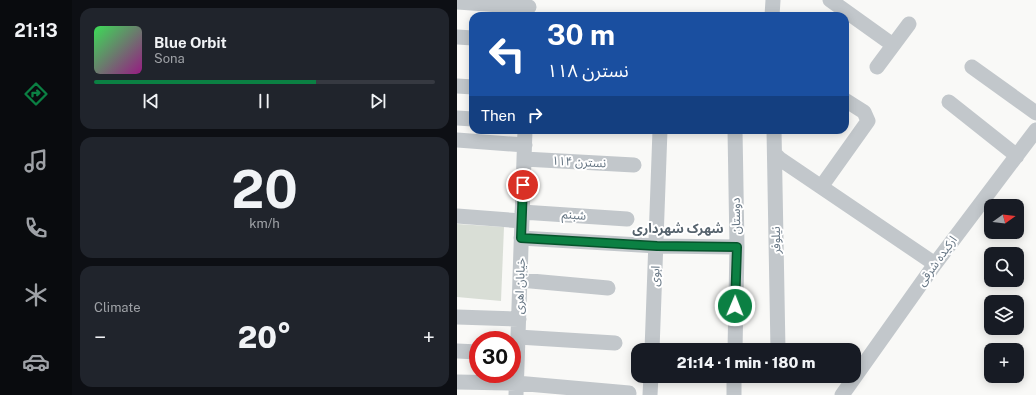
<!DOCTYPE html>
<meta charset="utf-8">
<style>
:root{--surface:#171b24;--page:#20242c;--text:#f1f3f6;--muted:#9ea1a6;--line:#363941;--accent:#0b8043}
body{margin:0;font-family:"Public Sans","Noto Sans Arabic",sans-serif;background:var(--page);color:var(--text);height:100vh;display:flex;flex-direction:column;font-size:15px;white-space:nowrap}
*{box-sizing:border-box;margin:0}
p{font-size:13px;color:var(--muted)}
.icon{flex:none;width:22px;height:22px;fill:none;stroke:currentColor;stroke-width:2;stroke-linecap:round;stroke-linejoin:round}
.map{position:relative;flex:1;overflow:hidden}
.drawer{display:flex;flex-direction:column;gap:8px;padding:8px;background:#0d0f14;width:385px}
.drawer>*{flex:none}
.banner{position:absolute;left:12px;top:12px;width:380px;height:122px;border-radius:12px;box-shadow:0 2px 10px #0003;background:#1a4fa0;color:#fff;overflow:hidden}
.needle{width:26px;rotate:75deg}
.controls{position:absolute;left:527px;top:199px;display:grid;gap:8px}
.controls a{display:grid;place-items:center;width:40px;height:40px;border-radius:8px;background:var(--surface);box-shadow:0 2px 10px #0003;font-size:20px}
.speed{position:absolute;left:12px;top:331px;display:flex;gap:8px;font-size:20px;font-weight:700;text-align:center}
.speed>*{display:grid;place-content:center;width:52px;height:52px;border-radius:50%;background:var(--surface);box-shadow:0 2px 10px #0003;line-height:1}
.speed .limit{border:6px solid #d22;background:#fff;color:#111}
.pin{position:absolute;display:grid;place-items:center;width:34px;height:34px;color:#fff;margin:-17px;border:2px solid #fff;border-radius:50%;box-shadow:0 1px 4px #0007}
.me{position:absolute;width:44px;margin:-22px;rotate:1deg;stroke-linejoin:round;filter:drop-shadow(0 0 3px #0008)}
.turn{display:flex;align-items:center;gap:14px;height:84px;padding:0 12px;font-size:18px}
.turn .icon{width:52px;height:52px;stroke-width:2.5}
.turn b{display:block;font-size:28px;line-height:34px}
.then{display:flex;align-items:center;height:38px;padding:0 12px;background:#0003;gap:8px;font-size:15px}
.big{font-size:30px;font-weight:800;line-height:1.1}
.drawer .tile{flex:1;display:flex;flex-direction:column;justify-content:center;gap:6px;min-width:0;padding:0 14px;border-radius:12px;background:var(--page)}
.drawer .dial{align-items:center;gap:0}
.dial b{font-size:52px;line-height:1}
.song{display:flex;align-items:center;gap:12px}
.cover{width:48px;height:48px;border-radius:6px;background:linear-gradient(135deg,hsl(130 70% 55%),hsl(310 70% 35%))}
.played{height:4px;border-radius:2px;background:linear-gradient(90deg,var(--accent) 65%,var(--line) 65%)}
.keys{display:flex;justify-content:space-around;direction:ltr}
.heat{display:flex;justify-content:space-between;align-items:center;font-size:22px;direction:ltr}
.trip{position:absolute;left:174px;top:343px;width:230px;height:40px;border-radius:12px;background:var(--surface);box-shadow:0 2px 10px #0003;font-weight:800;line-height:40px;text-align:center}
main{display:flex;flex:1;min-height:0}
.menu{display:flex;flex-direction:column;width:72px;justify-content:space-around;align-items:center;background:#090b0e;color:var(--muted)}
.menu .icon{width:28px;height:28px}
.menu .selected{color:var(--accent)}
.menu b{font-size:18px;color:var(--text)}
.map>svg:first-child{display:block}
</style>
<main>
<nav class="menu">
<b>21:13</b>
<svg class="icon selected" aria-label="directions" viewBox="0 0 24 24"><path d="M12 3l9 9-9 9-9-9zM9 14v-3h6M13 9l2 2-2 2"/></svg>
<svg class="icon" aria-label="music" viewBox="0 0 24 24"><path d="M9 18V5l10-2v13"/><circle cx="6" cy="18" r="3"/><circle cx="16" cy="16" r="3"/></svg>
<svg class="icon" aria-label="phone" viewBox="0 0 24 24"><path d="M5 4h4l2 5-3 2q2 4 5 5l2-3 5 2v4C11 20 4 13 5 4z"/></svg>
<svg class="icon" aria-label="climate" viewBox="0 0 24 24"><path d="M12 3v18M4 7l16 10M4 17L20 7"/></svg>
<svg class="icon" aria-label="car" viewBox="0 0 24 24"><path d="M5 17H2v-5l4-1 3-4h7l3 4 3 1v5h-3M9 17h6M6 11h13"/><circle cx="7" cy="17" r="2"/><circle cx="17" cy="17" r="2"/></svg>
</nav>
<section class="drawer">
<div class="tile">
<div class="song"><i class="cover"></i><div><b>Blue Orbit</b><p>Sona</p></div></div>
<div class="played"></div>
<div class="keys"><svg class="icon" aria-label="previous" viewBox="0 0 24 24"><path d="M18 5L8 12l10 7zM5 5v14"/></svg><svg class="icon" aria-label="pause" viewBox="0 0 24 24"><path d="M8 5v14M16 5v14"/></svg><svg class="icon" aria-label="next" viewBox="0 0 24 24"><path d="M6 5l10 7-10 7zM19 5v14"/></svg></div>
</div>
<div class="tile dial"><b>20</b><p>km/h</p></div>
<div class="tile"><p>Climate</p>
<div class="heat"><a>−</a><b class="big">20°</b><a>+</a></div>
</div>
</section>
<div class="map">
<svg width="579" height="395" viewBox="0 0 579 395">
<rect width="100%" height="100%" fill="#f9f9f7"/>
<path fill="#d9ded6" d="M0 224 47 227 44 301 0 297Z"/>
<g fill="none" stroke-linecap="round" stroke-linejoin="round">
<path stroke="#c2c7cb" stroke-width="15" d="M373 0 436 45
M0 2 72 7
M315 16 316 0
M0 37 16 38
M420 67 452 24
M515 67 579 113
M0 86 16 87
M492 102 560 156
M0 118 16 119
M317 130 321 350
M0 140 68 145
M318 154 323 159 478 264
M67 159 177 165
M364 187 411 121 407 112 388 100
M65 212 170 219
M0 216 65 221
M64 238 200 246 280 247
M63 280 151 288
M0 317 62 319
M61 337 158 343
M195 350 203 130
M278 350 280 247 278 130
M0 351 21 352
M0 382 59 383 172 393
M59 395 68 130
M193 395 194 376
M277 395V376
M385 395 478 264 579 130"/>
</g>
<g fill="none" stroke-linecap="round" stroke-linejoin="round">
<defs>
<path id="route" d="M66 185 64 238 200 246 280 247 278 306"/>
</defs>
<use href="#route" stroke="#07532c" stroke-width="10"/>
<use href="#route" stroke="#0b8043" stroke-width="7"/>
</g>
<g text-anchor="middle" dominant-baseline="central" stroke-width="4" stroke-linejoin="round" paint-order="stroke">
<g font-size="12" fill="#647482" stroke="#fff">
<text transform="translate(122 162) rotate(3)">نسترن ۱۱۴</text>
<text transform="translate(117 215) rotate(4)">شبنم</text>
<text transform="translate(279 216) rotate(-91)">دوستان</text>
<text transform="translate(319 240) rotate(-91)">نیلوفر</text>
<text transform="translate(480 261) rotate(-54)">ارکیده شرقی</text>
<text transform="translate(198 276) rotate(-87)">ابوی</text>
<text transform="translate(63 286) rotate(-88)">خیابان اهری</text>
</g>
<g font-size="13" font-weight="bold" fill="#56636d" stroke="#fff">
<text x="221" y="228">شهرک شهرداری</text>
</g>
</g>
</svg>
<div class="controls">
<a><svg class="needle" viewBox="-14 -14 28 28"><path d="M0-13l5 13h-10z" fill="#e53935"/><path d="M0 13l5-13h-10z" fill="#9ea1a6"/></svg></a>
<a><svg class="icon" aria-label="search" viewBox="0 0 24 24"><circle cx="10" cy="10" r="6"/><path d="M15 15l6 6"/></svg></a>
<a><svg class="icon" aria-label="layers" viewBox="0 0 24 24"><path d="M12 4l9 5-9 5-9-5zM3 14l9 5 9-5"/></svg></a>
<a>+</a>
</div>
<div class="speed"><div class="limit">30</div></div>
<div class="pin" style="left:66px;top:185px;background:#d93025"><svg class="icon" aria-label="arrive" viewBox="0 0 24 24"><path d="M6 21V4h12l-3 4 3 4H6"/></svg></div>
<svg class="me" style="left:278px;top:306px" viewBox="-20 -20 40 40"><circle r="17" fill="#0b8043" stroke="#fff" stroke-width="3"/><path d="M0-11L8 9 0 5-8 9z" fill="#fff"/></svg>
<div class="trip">21:14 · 1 min · 180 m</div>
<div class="banner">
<div class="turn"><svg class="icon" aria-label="left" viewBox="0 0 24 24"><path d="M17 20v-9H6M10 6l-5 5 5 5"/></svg><div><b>30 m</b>نسترن ۱۱۸</div></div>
<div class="then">Then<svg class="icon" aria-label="right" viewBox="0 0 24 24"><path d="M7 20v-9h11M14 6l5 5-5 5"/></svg></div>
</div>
</div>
</main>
